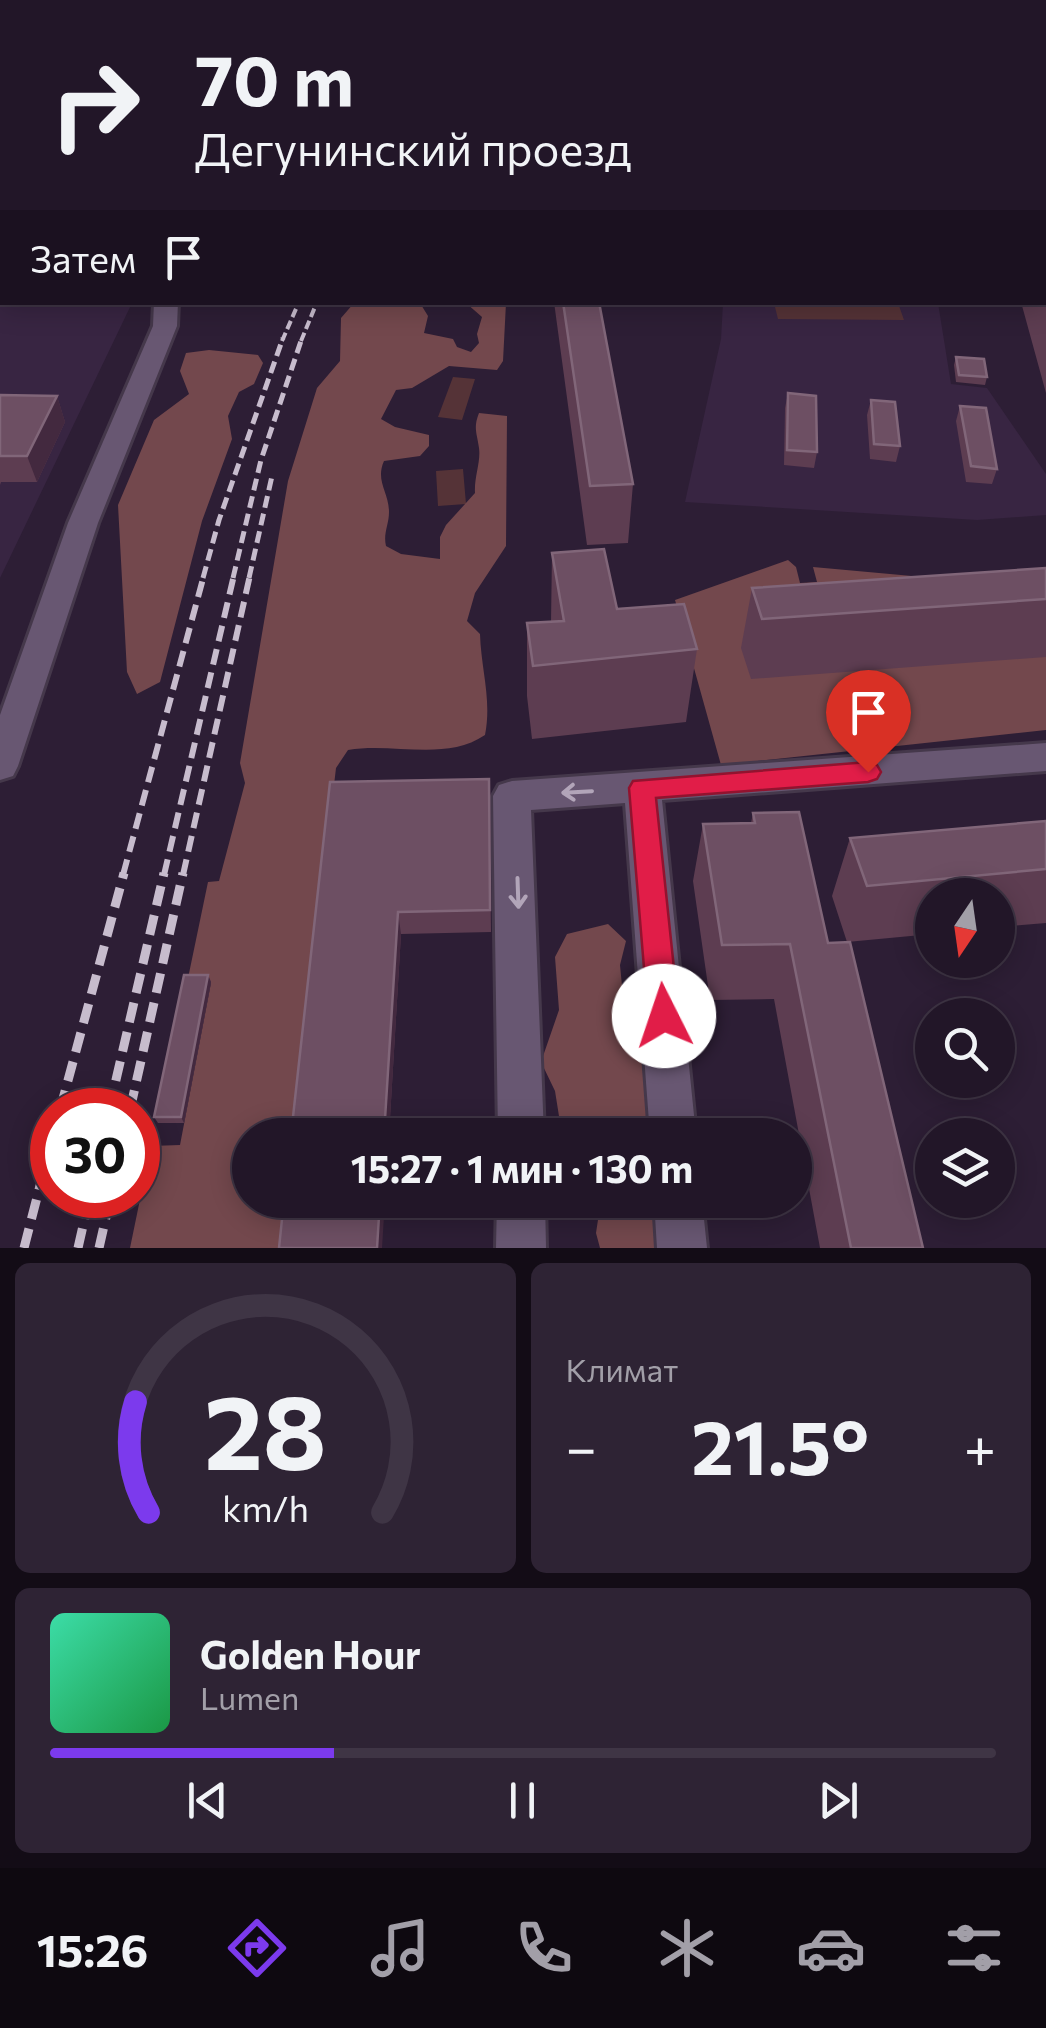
<!DOCTYPE html>
<html lang="ru">
<meta charset="utf-8">
<style>
:root{--surface:#221628;--page:#2e2334;--text:#f1f3f6;--muted:#a29fa8;--line:#3f3545;--accent:#7c3aed}
body{margin:0;font-family:Commissioner,sans-serif;background:var(--page);color:var(--text);height:100vh;display:flex;flex-direction:column;font-size:38px;white-space:nowrap}
*{box-sizing:border-box;margin:0}
p{font-size:32px;color:var(--muted)}
.icon{flex:none;width:55px;height:55px;fill:none;stroke:currentColor;stroke-width:2;stroke-linecap:round;stroke-linejoin:round}
.map{position:relative;height:1248px;overflow:hidden}
.sheet{display:flex;flex-direction:column;gap:15px;padding:15px;background:#130c16;flex:1}
.sheet>*{flex:none}
.hud{position:absolute;left:0px;top:0px;width:1048px;height:305px;box-shadow:0 5px 25px #0003,0 0 0 2px var(--line);background:#221628;color:var(--text);overflow:hidden}
.needle{width:65px;rotate:193deg}
.buttons{position:absolute;left:915px;top:878px;display:grid;gap:20px}
.buttons a{display:grid;place-items:center;width:100px;height:100px;border-radius:50%;background:var(--surface);box-shadow:0 5px 25px #0003,0 0 0 2px var(--line);font-size:50px}
.speed{position:absolute;left:30px;top:1088px;display:flex;gap:20px;font-size:50px;font-weight:700;text-align:center}
.speed>*{display:grid;place-content:center;width:130px;height:130px;border-radius:50%;background:var(--surface);box-shadow:0 5px 25px #0003,0 0 0 2px var(--line);line-height:1}
.speed .limit{border:15px solid #d22;background:#fff;color:#111}
.pin{position:absolute;display:grid;place-items:center;width:85px;height:85px;color:#fff;margin:-102px -42px;border-radius:50% 50% 50% 0;rotate:-45deg;box-shadow:0 0 10px #0007}
.pin .icon{rotate:45deg}
.me{position:absolute;width:110px;margin:-55px;rotate:356deg;stroke-linejoin:round;filter:drop-shadow(0 0 8px #0008)}
.turn{display:flex;align-items:center;gap:35px;height:210px;padding:0 30px;font-size:45px}
.turn .icon{width:130px;height:130px;stroke-width:2.5}
.turn b{display:block;font-size:70px;line-height:85px}
.then{display:flex;align-items:center;height:95px;padding:0 30px;background:#0003;gap:20px;font-size:38px}
.big{font-size:75px;font-weight:700;line-height:1.1}
.sheet .card{flex:1;display:flex;flex-direction:column;justify-content:center;gap:15px;min-width:0;padding:0 35px;border-radius:15px;background:var(--page)}
.sheet .dial{align-items:center;gap:0}
.dial svg{height:260px;overflow:visible;fill:none;stroke:var(--line);stroke-width:7;stroke-linecap:round;text-anchor:middle}
.dial text{fill:var(--text);stroke:none}
.song{display:flex;align-items:center;gap:30px}
.cover{width:120px;height:120px;border-radius:15px;background:linear-gradient(135deg,hsl(160 70% 55%),hsl(140 70% 35%))}
.played{height:10px;border-radius:5px;background:linear-gradient(90deg,var(--accent) 30%,var(--line) 30%)}
.keys{display:flex;justify-content:space-around;direction:ltr}
.heat{display:flex;justify-content:space-between;align-items:center;font-size:55px;direction:ltr}
.sheet .tiles{flex:1;display:grid;gap:15px;grid-template-columns:1fr 1fr}
.card:last-child{grid-column:span 2}
.trip{position:absolute;left:232px;top:1118px;width:580px;height:100px;border-radius:50px;background:var(--surface);box-shadow:0 5px 25px #0003,0 0 0 2px var(--line);font-weight:700;line-height:100px;text-align:center}
.dock{display:flex;height:160px;justify-content:space-around;align-items:center;background:#0e0910;color:var(--muted)}
.dock .icon{width:70px;height:70px}
.dock .active{color:var(--accent)}
.dock b{font-size:45px;color:var(--text)}
.map>svg:first-child{display:block}
</style>
<div class="map">
<svg width="1046" height="1248" viewBox="0 0 1046 1248">
<rect width="100%" height="100%" fill="#2d1e35"/>
<path fill="#382542" d="M0 229 2 302 132 303 0 578Z
M723 303H938L951 384 987 388 1046 474V515L977 520 685 502 721 339Z"/>
<path fill="#553337" d="M774 303H898L904 320 778 319Z
M453 377 475 379 462 420 438 417Z
M463 469 466 504 438 506 436 471Z"/>
<path fill="#73484d" d="M354 303H420L428 316 424 333 453 339 457 347 471 352 479 343 477 334 482 317 466 303H506L503 361 497 370 449 366 412 388 396 390 381 419 395 427 429 435V446L420 456 384 461C375 481 389 492 389 512 389 525 383 533 386 546L401 554 440 559V537L446 525 475 493C474 477 481 462 479 448 477 433 473 428 479 413L507 416 506 546 475 593 467 621 480 634C481 669 492 700 485 735 445 762 393 742 348 750L336 768 293 1135H250V1200H285L279 1248H130L151 1146 180 1145 211 983H187L208 882 219 881 245 783 240 763 288 481 317 388 340 361 341 318Z
M209 350 258 355 263 363 254 384 239 392 228 416 232 439 202 521 160 682 137 694 127 672 118 505 154 420 189 394 180 371 186 353Z
M788 560 796 567 800 583 817 582 813 567 934 578 1046 657V730L721 765 675 600Z
M608 924 626 941 620 965 625 1017 648 1049 658 1135H562L555 1091 541 1062 559 1010 555 957 567 934Z
M601 1200H665L670 1248H600L596 1233Z"/>
<g fill="none" stroke-linecap="round" stroke-linejoin="round">
<defs>
<path id="minor" d="M154 302H178L177 326 98 523 18 766 13 776 0 780V715L68 523 153 326Z
M1046 743V771L662 800 696 1135H650L625 803 531 810 544 1135H498L493 796 499 785 512 781Z
M497 1200H545L546 1248H496Z
M654 1200H702L707 1248H657Z"/>
</defs>
<use href="#minor" stroke="#45384b" stroke-width="6"/>
<use href="#minor" fill="#685772" fill-rule="evenodd"/>
<path stroke="#c7bccd" stroke-width="4" stroke-dasharray="9 4" stroke-linecap="butt" d="M282 341 299 302
M301 341 317 302"/>
<path stroke="#c7bccd" stroke-width="5" stroke-dasharray="12 6" stroke-linecap="butt" d="M203 578 219 520 283 338
M233 578 261 460 302 338
M249 578 272 476"/>
<path stroke="#c7bccd" stroke-width="6" stroke-dasharray="16 8" stroke-linecap="butt" d="M123 875 204 575
M164 875 234 575
M183 875 250 575"/>
<path stroke="#c7bccd" stroke-width="9" stroke-dasharray="20 10" stroke-linecap="butt" d="M60 1110 124 873
M109 1110 164 873
M130 1110 183 873
M24 1248 52 1139
M78 1248 90 1195
M99 1248 111 1195"/>
</g>
<path fill="#5d3d51" d="M0 0H375L373 2H2V85H0Z
M788 0H815L814 2H788Z
M873 0H958L959 2H874Z
M2 87V185L0 184V89Z
M0 207 2 208V294H0Z
M1045 231H1046V393L1021 302H1045Z
M554 302H599L633 484 628 543 587 545Z
M956 357 987 377 985 385 956 382 954 365Z
M788 393 817 452 814 468 784 465 785 408Z
M0 395 57 396 65 422 37 482H1L0 485Z
M871 400 900 446 896 462 870 459 867 415Z
M960 406 997 469 992 484 966 482 956 421Z
M552 553 617 609 697 649 686 722 532 739 527 696V623L551 622Z
M1046 568V657L751 679 741 648 752 588Z
M489 779 491 932 401 934 389 1135H291L330 782Z
M753 813 828 943 923 1248H820L774 999 710 1000 693 881 703 824 751 823Z
M1046 821V923L998 927V895H932V934L847 942 832 896 850 838Z
M208 975 211 982 184 1123H158L154 1117Z"/>
<path fill="#43293f" d="M355 0H375L373 2H353Z
M57 396 65 422 37 482 27 456Z
M398 912 401 934 389 1135H384Z
M208 975 211 982 184 1123 181 1117Z
M380 1200H385L382 1248H377Z"/>
<path fill="#6d4f63" stroke="#816679" stroke-width="2.5" d="M0 0H355L353 2H2V64H0Z
M935 0H958L959 2H936Z
M2 87V162H0V89Z
M0 207 2 208V265L0 267Z
M1045 231H1046V270L1045 266Z
M563 302H599L633 484 590 486Z
M956 357 984 359 987 377 959 375Z
M788 393 816 396 817 452 787 450Z
M0 395 57 396 27 456H0Z
M871 400 895 402 900 446 874 444Z
M960 406 986 408 997 469 971 466Z
M604 549 617 609 684 604 697 649 533 666 527 623 564 621 552 553Z
M1046 568V599L762 619 752 588Z
M489 779 490 910 398 912 384 1135H291L330 782Z
M799 812 828 943 850 942 923 1248H851L790 944 722 945 703 824 755 823 753 813Z
M1046 821V869L867 886 850 838Z
M184 975H208L181 1117H154Z
M284 1200H380L377 1248H279Z"/>
<defs><path id="oneway-shaft" d="M-6 0H5M1.5-3L5.5 0L1.5 3" fill="none" stroke-width="1.6" stroke-linecap="round" stroke-linejoin="round" transform="scale(2.5)"/></defs>
<g stroke="#b2a5b9">
<use href="#oneway-shaft" transform="translate(577 792) rotate(177)"/>
<use href="#oneway-shaft" transform="translate(518 893) rotate(88)"/>
</g>
<path fill="#e11d48" stroke="#92132f" stroke-width="2.5" d="M868 762 877 765 881 772 877 779 868 782 656 798 679 1016 674 1026 664 1031 653 1026 648 1016 629 788 633 781Z"/>
</svg>
<div class="buttons">
<a><svg class="needle" viewBox="-14 -14 28 28"><path d="M0-13l5 13h-10z" fill="#e53935"/><path d="M0 13l5-13h-10z" fill="#a29fa8"/></svg></a>
<a><svg class="icon" aria-label="search" viewBox="0 0 24 24"><circle cx="10" cy="10" r="6"/><path d="M15 15l6 6"/></svg></a>
<a><svg class="icon" aria-label="layers" viewBox="0 0 24 24"><path d="M12 4l9 5-9 5-9-5zM3 14l9 5 9-5"/></svg></a>
</div>
<div class="speed"><div class="limit">30</div></div>
<div class="pin" style="left:868px;top:772px;background:#d93025"><svg class="icon" aria-label="arrive" viewBox="0 0 24 24"><path d="M6 21V4h12l-3 4 3 4H6"/></svg></div>
<svg class="me" style="left:664px;top:1016px" viewBox="-20 -20 40 40"><circle r="19" fill="#fff"/><path d="M0-13L10 11 0 6-10 11z" fill="#e11d48"/></svg>
<div class="trip">15:27 · 1 мин · 130 m</div>
<div class="hud">
<div class="turn"><svg class="icon" aria-label="right" viewBox="0 0 24 24"><path d="M7 20v-9h11M14 6l5 5-5 5"/></svg><div><b>70 m</b>Дегунинский проезд</div></div>
<div class="then">Затем<svg class="icon" aria-label="arrive" viewBox="0 0 24 24"><path d="M6 21V4h12l-3 4 3 4H6"/></svg></div>
</div>
</div>
<section class="sheet">
<div class="tiles">
<div class="card dial"><svg viewBox="0 0 100 80">
<path d="M14 69A42 42 0 1 1 86 69"/>
<path d="M14 69A42 42 0 0 1 10 35" stroke="#7c3aed"/>
<text x="50" y="56" font-size="32" font-weight="700">28</text>
<text x="50" y="72" font-size="11">km/h</text>
</svg></div>
<div class="card"><p>Климат</p>
<div class="heat"><a>−</a><b class="big">21.5°</b><a>+</a></div>
</div>
<div class="card">
<div class="song"><i class="cover"></i><div><b>Golden Hour</b><p>Lumen</p></div></div>
<div class="played"></div>
<div class="keys"><svg class="icon" aria-label="previous" viewBox="0 0 24 24"><path d="M18 5L8 12l10 7zM5 5v14"/></svg><svg class="icon" aria-label="pause" viewBox="0 0 24 24"><path d="M8 5v14M16 5v14"/></svg><svg class="icon" aria-label="next" viewBox="0 0 24 24"><path d="M6 5l10 7-10 7zM19 5v14"/></svg></div>
</div>
</div>
</section>
<nav class="dock">
<b>15:26</b>
<svg class="icon active" aria-label="directions" viewBox="0 0 24 24"><path d="M12 3l9 9-9 9-9-9zM9 14v-3h6M13 9l2 2-2 2"/></svg>
<svg class="icon" aria-label="music" viewBox="0 0 24 24"><path d="M9 18V5l10-2v13"/><circle cx="6" cy="18" r="3"/><circle cx="16" cy="16" r="3"/></svg>
<svg class="icon" aria-label="phone" viewBox="0 0 24 24"><path d="M5 4h4l2 5-3 2q2 4 5 5l2-3 5 2v4C11 20 4 13 5 4z"/></svg>
<svg class="icon" aria-label="climate" viewBox="0 0 24 24"><path d="M12 3v18M4 7l16 10M4 17L20 7"/></svg>
<svg class="icon" aria-label="car" viewBox="0 0 24 24"><path d="M5 17H2v-5l4-1 3-4h7l3 4 3 1v5h-3M9 17h6M6 11h13"/><circle cx="7" cy="17" r="2"/><circle cx="17" cy="17" r="2"/></svg>
<svg class="icon" aria-label="filters" viewBox="0 0 24 24"><path d="M4 7h16M4 17h16"/><circle cx="9" cy="7" r="2"/><circle cx="15" cy="17" r="2"/></svg>
</nav>
